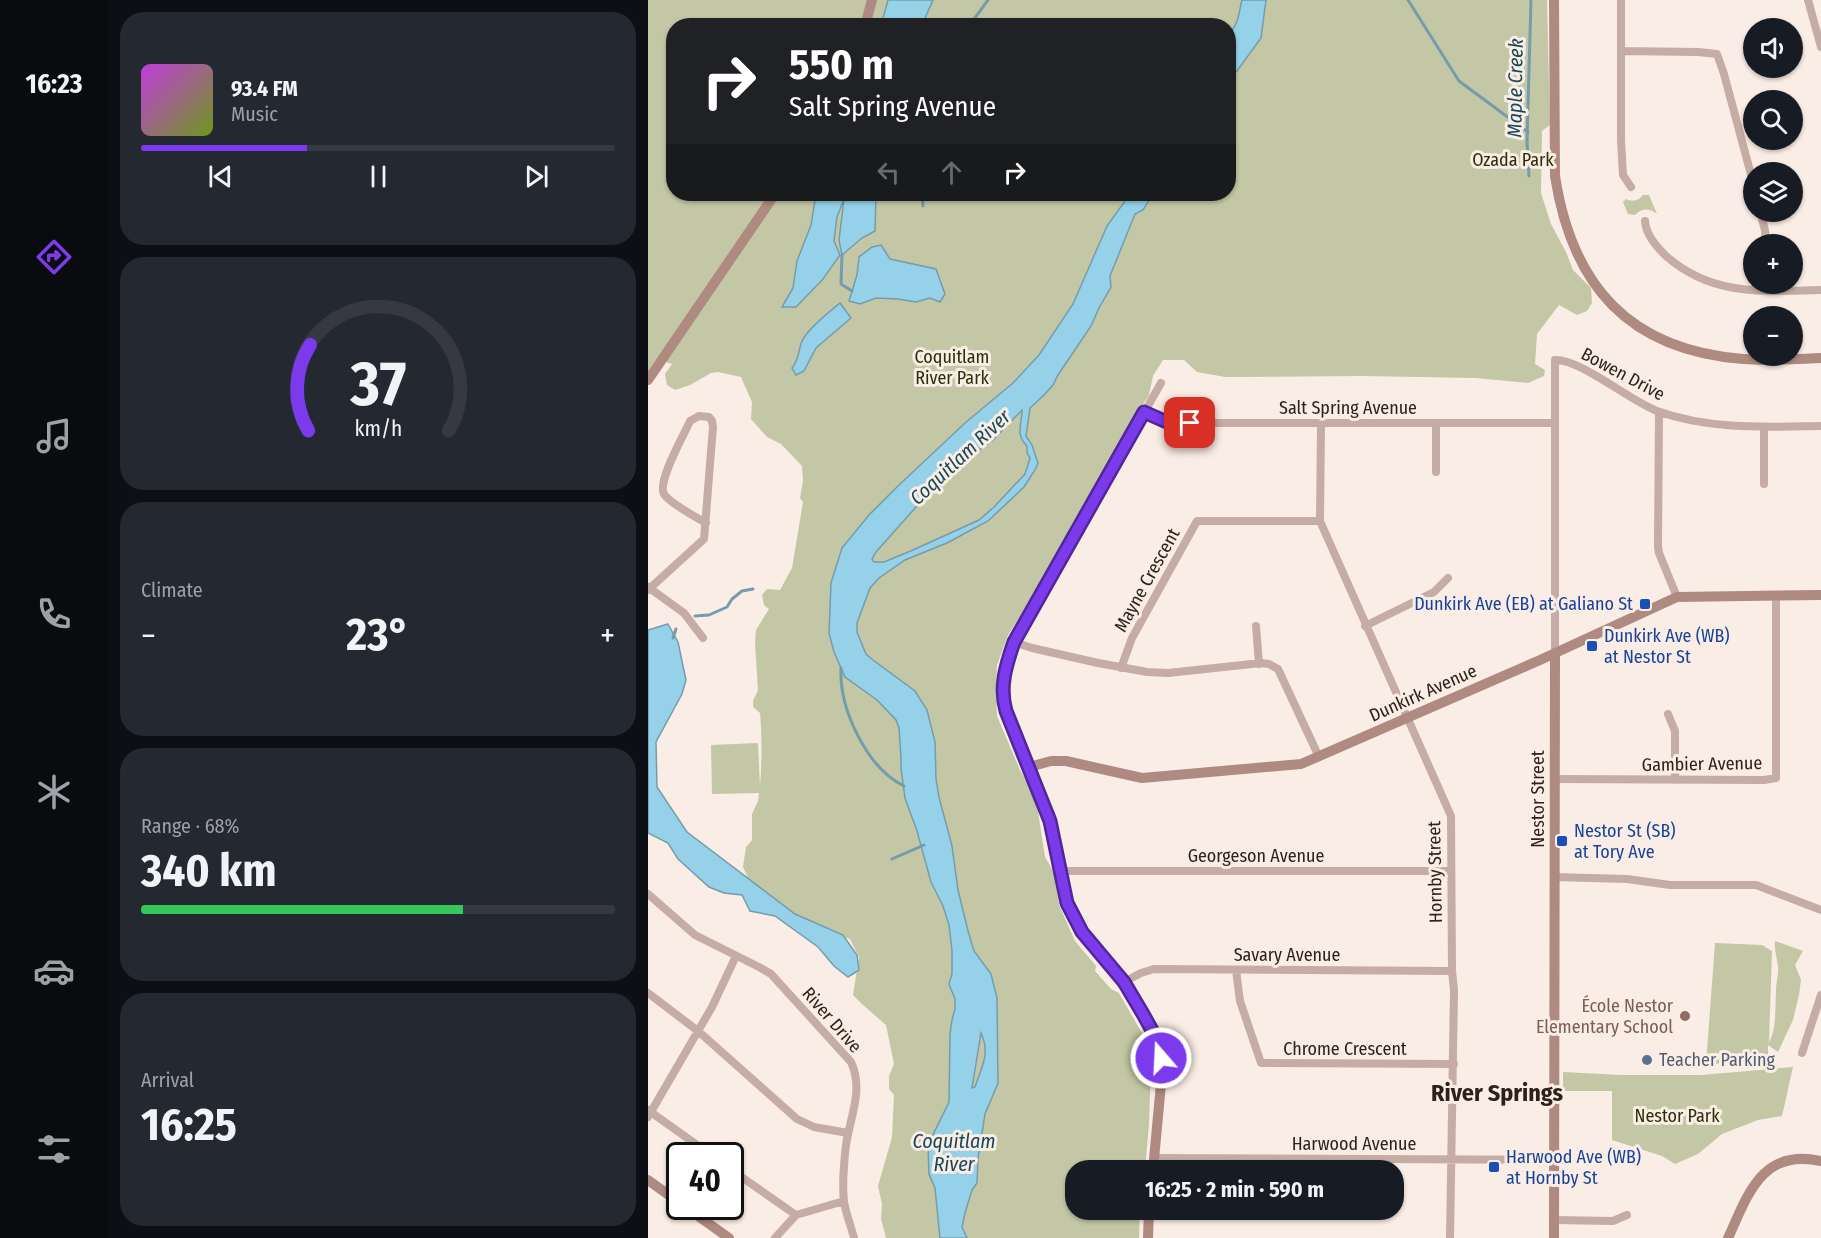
<!DOCTYPE html>
<meta charset="utf-8">
<style>
:root{--surface:#171b24;--page:#242831;--text:#f1f3f6;--muted:#9ea1a6;--line:#363941;--accent:#7c3aed}
body{margin:0;font-family:"Fira Sans Condensed",sans-serif;background:var(--page);color:var(--text);height:100vh;display:flex;flex-direction:column;font-size:22px;white-space:nowrap}
*{box-sizing:border-box;margin:0}
p{font-size:20px;color:var(--muted)}
.icon{flex:none;width:33px;height:33px;fill:none;stroke:currentColor;stroke-width:2;stroke-linecap:round;stroke-linejoin:round}
.map{position:relative;flex:1;overflow:hidden}
.drawer{display:flex;flex-direction:column;gap:12px;padding:12px;background:#0d0f14;width:540px}
.drawer>*{flex:none}
.hud{position:absolute;left:18px;top:18px;width:570px;height:183px;border-radius:24px;box-shadow:0 2px 4px #0004;background:#202124;color:#fff;overflow:hidden}
.controls{position:absolute;left:1095px;top:18px;display:grid;gap:12px}
.controls a{display:grid;place-items:center;width:60px;height:60px;border-radius:50%;background:var(--surface);box-shadow:0 2px 4px #0004;font-size:30px}
.speed{position:absolute;left:18px;top:1142px;display:flex;gap:12px;font-size:30px;font-weight:700;text-align:center}
.speed>*{display:grid;place-content:center;width:78px;height:78px;border-radius:50%;background:var(--surface);box-shadow:0 2px 4px #0004;line-height:1}
.speed .limit{border:3px solid #111;border-radius:9px;background:#fff;color:#111}
.pin{position:absolute;display:grid;place-items:center;width:51px;height:51px;color:#fff;margin:-26px;border-radius:12px;box-shadow:0 3px 9px #0006}
.me{position:absolute;width:66px;margin:-33px;rotate:341deg;stroke-linejoin:round;filter:drop-shadow(0 0 4px #0008)}
.turn{display:flex;align-items:center;gap:21px;height:126px;padding:0 24px;font-size:27px}
.turn .icon{width:78px;height:78px;stroke-width:2.5}
.turn b{display:block;font-size:42px;line-height:51px}
.lanes{display:flex;align-items:center;height:57px;padding:0 24px;background:#0003;justify-content:center;gap:30px;direction:ltr}
.lanes .off{opacity:.35}
.big{font-size:45px;font-weight:700;line-height:1.1}
.drawer .card{flex:1;display:flex;flex-direction:column;justify-content:center;gap:9px;min-width:0;padding:0 21px;border-radius:24px;background:var(--page)}
.drawer .dial{align-items:center;gap:0}
.dial svg{height:156px;overflow:visible;fill:none;stroke:var(--line);stroke-width:7;stroke-linecap:round;text-anchor:middle}
.dial text{fill:var(--text);stroke:none}
.song{display:flex;align-items:center;gap:18px}
.cover{width:72px;height:72px;border-radius:9px;background:linear-gradient(135deg,hsl(290 70% 55%),hsl(80 70% 35%))}
.played{height:6px;border-radius:3px;background:linear-gradient(90deg,var(--accent) 35%,var(--line) 35%)}
.keys{display:flex;justify-content:space-around;direction:ltr}
.heat{display:flex;justify-content:space-between;align-items:center;font-size:33px;direction:ltr}
.charge{height:9px;border-radius:4px;background:linear-gradient(90deg,#34c759 68%,var(--line) 0)}
.trip{position:absolute;left:417px;top:1160px;width:339px;height:60px;border-radius:24px;background:var(--surface);box-shadow:0 2px 4px #0004;font-weight:700;line-height:60px;text-align:center}
main{display:flex;flex:1;min-height:0}
.dock{display:flex;flex-direction:column;width:108px;justify-content:space-around;align-items:center;background:#090b0e;color:var(--muted)}
.dock .icon{width:42px;height:42px}
.dock .current{color:var(--accent)}
.dock b{font-size:27px;color:var(--text)}
.map>svg:first-child{display:block}
</style>
<main>
<nav class="dock">
<b>16:23</b>
<svg class="icon current" aria-label="directions" viewBox="0 0 24 24"><path d="M12 3l9 9-9 9-9-9zM9 14v-3h6M13 9l2 2-2 2"/></svg>
<svg class="icon" aria-label="music" viewBox="0 0 24 24"><path d="M9 18V5l10-2v13"/><circle cx="6" cy="18" r="3"/><circle cx="16" cy="16" r="3"/></svg>
<svg class="icon" aria-label="phone" viewBox="0 0 24 24"><path d="M5 4h4l2 5-3 2q2 4 5 5l2-3 5 2v4C11 20 4 13 5 4z"/></svg>
<svg class="icon" aria-label="climate" viewBox="0 0 24 24"><path d="M12 3v18M4 7l16 10M4 17L20 7"/></svg>
<svg class="icon" aria-label="car" viewBox="0 0 24 24"><path d="M5 17H2v-5l4-1 3-4h7l3 4 3 1v5h-3M9 17h6M6 11h13"/><circle cx="7" cy="17" r="2"/><circle cx="17" cy="17" r="2"/></svg>
<svg class="icon" aria-label="filters" viewBox="0 0 24 24"><path d="M4 7h16M4 17h16"/><circle cx="9" cy="7" r="2"/><circle cx="15" cy="17" r="2"/></svg>
</nav>
<section class="drawer">
<div class="card">
<div class="song"><i class="cover"></i><div><b>93.4 FM</b><p>Music</p></div></div>
<div class="played"></div>
<div class="keys"><svg class="icon" aria-label="previous" viewBox="0 0 24 24"><path d="M18 5L8 12l10 7zM5 5v14"/></svg><svg class="icon" aria-label="pause" viewBox="0 0 24 24"><path d="M8 5v14M16 5v14"/></svg><svg class="icon" aria-label="next" viewBox="0 0 24 24"><path d="M6 5l10 7-10 7zM19 5v14"/></svg></div>
</div>
<div class="card dial"><svg viewBox="0 0 100 80">
<path d="M14 69A42 42 0 1 1 86 69"/>
<path d="M14 69A42 42 0 0 1 15 25" stroke="#7c3aed"/>
<text x="50" y="56" font-size="32" font-weight="700">37</text>
<text x="50" y="72" font-size="11">km/h</text>
</svg></div>
<div class="card"><p>Climate</p>
<div class="heat"><a>−</a><b class="big">23°</b><a>+</a></div>
</div>
<div class="card"><p>Range · 68%</p><b class="big">340 km</b><div class="charge"></div></div>
<div class="card"><p>Arrival</p><b class="big">16:25</b></div>
</section>
<div class="map">
<svg width="1173" height="1238" viewBox="0 0 1173 1238">
<rect width="100%" height="100%" fill="#faede5"/>
<path fill="#c3c7a5" fill-rule="evenodd" d="M0 0H899L902 125 894 131 893 193 903 224 918 252 925 270 943 288 944 303 939 311 929 315 911 305 889 334 887 364 897 370 896 376 880 383 828 378 714 376 577 377 549 372 536 360H515L505 376 501 395 482 424 449 481 389 591 360 635 349 665 348 694 349 716 372 770 388 799 397 857 407 874 411 905 427 941 448 966 447 971 463 989 471 993 499 1042 501 1058 503 1062 501 1124 497 1170H428V1209H492L491 1238H238L233 1219 234 1204 230 1186 244 1137 246 1095 241 1089V1076L246 1064 238 1025 215 1005 205 995 211 957 202 939 181 933 162 924 104 886 95 867 98 847 104 840V814L110 801 111 793 64 794 63 745 110 743 112 786C114 762 114 737 112 713L105 707V701L110 690 107 643 108 630 121 609 116 605 114 595 119 589 132 590 144 568 155 502 152 498 155 481 154 466 133 444 119 437 103 419 104 402 93 377 70 372 63 373 42 385 27 390 19 385 17 374 24 364 8 359 0 372ZM26 26H580V194H26Z
M995 195H1001L1009 214C1001 208 994 208 987 215L980 214 975 202 978 199C984 202 991 201 995 195Z
M1127 941 1155 951 1147 965 1153 980 1151 995 1145 1020 1130 1052 1120 1045V1062L1058 1064 1067 943 1114 945 1124 951 1121 1043C1129 1027 1127 1007 1128 990 1128 982 1131 974 1130 966 1129 957 1126 950 1127 941Z
M1145 1067 1134 1116 1110 1120 1074 1134 1050 1154 1027 1164 1014 1156 964 1140V1091H915V1072L973 1075H1053Z"/>
<path fill="#95d1e9" stroke="#769cab" stroke-width="1.5" fill-rule="evenodd" d="M240 0H285L274 25H233Z
M594 0H618L613 38 589 71 581 79V33C591 25 591 11 594 0Z
M168 194H228L227 231 214 238 194 255 191 240 196 199 189 217 186 241 192 255 175 279 148 307H134L145 288 149 261 163 225Z
M482 194H505L495 210 487 214 462 276 463 287 451 308 443 326 410 375 405 385 397 394 382 408 378 436 384 445 390 463 387 470 376 487 340 521 299 543 257 560 231 578 222 588 209 623V632L218 654 225 660 267 691 279 710 287 742 288 779 291 797 304 846 310 890 320 931 326 951 343 974 349 998 350 1083 337 1114 330 1159 329 1183 324 1190 317 1213 314 1227 319 1238H292L287 1188 281 1174 280 1145 301 1102 302 1034 304 1020 307 1009V999L301 984 304 974V951L301 925 295 906 283 882 269 831 257 798 253 769V758L251 728 248 720 229 700 197 677 186 652 181 633 183 583 194 548 221 515 250 486 317 423 365 383 391 355 425 304 459 226ZM374 410C374 423 367 435 379 446V453L382 458 377 474 346 507 331 520 265 550 236 562H226L224 559 228 552 276 498 312 464 346 439ZM333 1033C343 1054 333 1068 327 1087L324 1088Z
M233 245 242 259 288 269 297 294 292 302 282 298 268 302 250 299 228 298 212 304 201 301 209 275 211 257 224 247Z
M192 303 203 318 168 348 156 371 148 375 144 368C151 360 150 351 154 341 160 328 181 312 192 303Z
M20 624 30 642 38 680 34 694 8 742 9 787 39 832 147 914 195 935 209 955 211 970 200 977 186 966 170 947 127 916 102 911 94 895 76 893 61 887 30 859 20 843 0 833V630Z"/>
<g fill="none" stroke-linecap="round" stroke-linejoin="round">
<path stroke="#769cab" stroke-width="3" d="M760 0 811 81 880 132
M321 26 340 0
M881 176 879 142 883 0
M274 194 275 206
M194 255 193 284 204 291
M47 616 61 615 79 607 84 599 94 591 105 589
M25 638 28 629
M193 668C191 709 219 768 256 786
M244 859 276 845"/>
<path stroke="#c5aca4" stroke-width="8" d="M973 0V141L975 175 983 187
M1160 0 1173 47
M973 51 1050 52 1069 54 1076 74 1106 186
M1112 212 1117 230 1118 244
M997 221C998 235 1008 246 1018 256 1065 297 1115 291 1173 290
M496 412 521 423H907
M1011 412 1010 547 1011 553 1029 597
M673 424 672 521 803 816 804 971 806 990 802 1238
M788 472V423
M1116 484V427
M0 587 36 613 55 638
M0 590 56 539 65 427 64 421 61 417 51 416 42 421C36 435 9 481 16 494 21 503 48 517 58 523
M608 626 611 664
M717 626 786 592 800 578
M366 642 384 648 450 663 499 672 520 673 613 663 621 664 630 669 671 757
M907 653V360C932 359 981 400 1009 411 1062 430 1117 427 1173 426
M473 668 484 638 549 521H672
M1020 714 1027 731V780
M381 767 355 701 356 677 366 642 513 383
M907 779 1116 780 1128 778V596
M413 871H803
M906 877 979 879 1022 885H1108L1173 910
M0 894 47 935 111 967 123 974 203 1062C216 1090 202 1117 198 1145 196 1162 194 1184 196 1202 198 1214 203 1226 206 1238
M588 970 592 1001 613 1063 806 1064
M476 982 493 973 506 969 804 971
M0 993 50 1031 149 1119 166 1127 200 1133
M1154 1053 1173 995
M0 1110 63 1155
M0 1117 64 1007 88 956
M506 1158 906 1160
M82 1169 148 1215
M906 1220 965 1221 979 1215
M127 1238 148 1215 196 1201"/>
<path stroke="#af8a80" stroke-width="10" d="M906 0 907 176C924 286 981 350 1095 359 1121 361 1147 359 1173 358
M217 26 224 0
M0 380 127 194
M505 1170 514 1073 510 1047 495 1014 476 982 434 932 419 903 402 821 381 767 403 761H418L494 778 653 764 892 660 1029 597 1173 595
M0 1180 32 1203
M36 1206 81 1238
M500 1238 501 1209
M906 1238 907 653
M1080 1238C1100 1195 1113 1148 1173 1161"/>
</g>
<g fill="none" stroke-linecap="round" stroke-linejoin="round">
<defs>
<path id="route" d="M513 1058 506 1034 495 1014 476 982 434 932 419 903 402 821 358 711C351 687 358 665 366 642L496 412 521 423H542"/>
</defs>
<use href="#route" stroke="#51269a" stroke-width="15"/>
<use href="#route" stroke="#7c3aed" stroke-width="10"/>
</g>
<g fill="#1a4fb4" stroke="#faede5" stroke-width="2">
<rect x="991" y="598" width="12" height="12" rx="3"/>
<rect x="938" y="640" width="12" height="12" rx="3"/>
<rect x="908" y="835" width="12" height="12" rx="3"/>
<rect x="840" y="1161" width="12" height="12" rx="3"/>
</g>
<circle fill="#8d6e63" stroke="#faede5" stroke-width="2" cx="1037" cy="1016" r="6"/>
<circle fill="#5c6f8a" stroke="#faede5" stroke-width="2" cx="999" cy="1060" r="6"/>
<g text-anchor="middle" dominant-baseline="central" stroke-width="6" stroke-linejoin="round" paint-order="stroke">
<g font-size="18" fill="#2c2f05" stroke="#faede5">
<text x="865" y="160">Ozada Park</text>
<text x="304" y="357">Coquitlam<tspan x="304" dy="21">River Park</tspan></text>
<text x="1029" y="1116">Nestor Park</text>
</g>
<g font-size="18" fill="#2d221a" stroke="#faede5">
<text transform="translate(975 374) rotate(28)">Bowen Drive</text>
<text x="700" y="408">Salt Spring Avenue</text>
<text transform="translate(499 580) rotate(-61)">Mayne Crescent</text>
<text transform="translate(775 693) rotate(-24)">Dunkirk Avenue</text>
<text transform="translate(1054 764) rotate(-1)">Gambier Avenue</text>
<text transform="translate(890 799) rotate(-90)">Nestor Street</text>
<text x="608" y="856">Georgeson Avenue</text>
<text transform="translate(787 872) rotate(-91)">Hornby Street</text>
<text x="639" y="955">Savary Avenue</text>
<text transform="translate(184 1020) rotate(49)">River Drive</text>
<text x="697" y="1049">Chrome Crescent</text>
<text x="706" y="1144">Harwood Avenue</text>
</g>
<g font-size="18" fill="#164399" stroke="#faede5" text-anchor="start">
<text x="985" y="604" text-anchor="end">Dunkirk Ave (EB) at Galiano St</text>
<text x="956" y="636">Dunkirk Ave (WB)<tspan x="956" dy="21">at Nestor St</tspan></text>
<text x="926" y="831">Nestor St (SB)<tspan x="926" dy="21">at Tory Ave</tspan></text>
<text x="858" y="1157">Harwood Ave (WB)<tspan x="858" dy="21">at Hornby St</tspan></text>
</g>
<g font-size="18" fill="#785e54" stroke="#faede5" text-anchor="end">
<text x="1025" y="1006">École Nestor<tspan x="1025" dy="21">Elementary School</tspan></text>
</g>
<g font-size="18" fill="#4e5e75" stroke="#faede5" text-anchor="start">
<text x="1011" y="1060">Teacher Parking</text>
</g>
<g font-size="20" font-style="italic" fill="#17495a" stroke="#faede5">
<text transform="translate(867 88) rotate(-89)">Maple Creek</text>
<text transform="translate(312 457) rotate(-43)">Coquitlam River</text>
<text x="306" y="1141">Coquitlam<tspan x="306" dy="23">River</tspan></text>
</g>
<g font-size="24" font-weight="bold" fill="#2d221a" stroke="#faede5">
<text x="849" y="1093">River Springs</text>
</g>
</g>
</svg>
<div class="controls">
<a><svg class="icon" aria-label="sound" viewBox="0 0 24 24"><path d="M4 9h4l5-4v14l-5-4H4zM17 9q2 3 0 6"/></svg></a>
<a><svg class="icon" aria-label="search" viewBox="0 0 24 24"><circle cx="10" cy="10" r="6"/><path d="M15 15l6 6"/></svg></a>
<a><svg class="icon" aria-label="layers" viewBox="0 0 24 24"><path d="M12 4l9 5-9 5-9-5zM3 14l9 5 9-5"/></svg></a>
<a>+</a>
<a>−</a>
</div>
<div class="speed"><div class="limit">40</div></div>
<div class="pin" style="left:542px;top:423px;background:#d93025"><svg class="icon" aria-label="arrive" viewBox="0 0 24 24"><path d="M6 21V4h12l-3 4 3 4H6"/></svg></div>
<svg class="me" style="left:513px;top:1058px" viewBox="-20 -20 40 40"><circle r="17" fill="#7c3aed" stroke="#fff" stroke-width="3"/><path d="M0-11L8 9 0 5-8 9z" fill="#fff"/></svg>
<div class="trip">16:25 · 2 min · 590 m</div>
<div class="hud">
<div class="turn"><svg class="icon" aria-label="right" viewBox="0 0 24 24"><path d="M7 20v-9h11M14 6l5 5-5 5"/></svg><div><b>550 m</b>Salt Spring Avenue</div></div>
<div class="lanes"><svg class="icon off" aria-label="left" viewBox="0 0 24 24"><path d="M17 20v-9H6M10 6l-5 5 5 5"/></svg><svg class="icon off" aria-label="ahead" viewBox="0 0 24 24"><path d="M12 20V5M6 11l6-6 6 6"/></svg><svg class="icon" aria-label="right" viewBox="0 0 24 24"><path d="M7 20v-9h11M14 6l5 5-5 5"/></svg></div>
</div>
</div>
</main>
